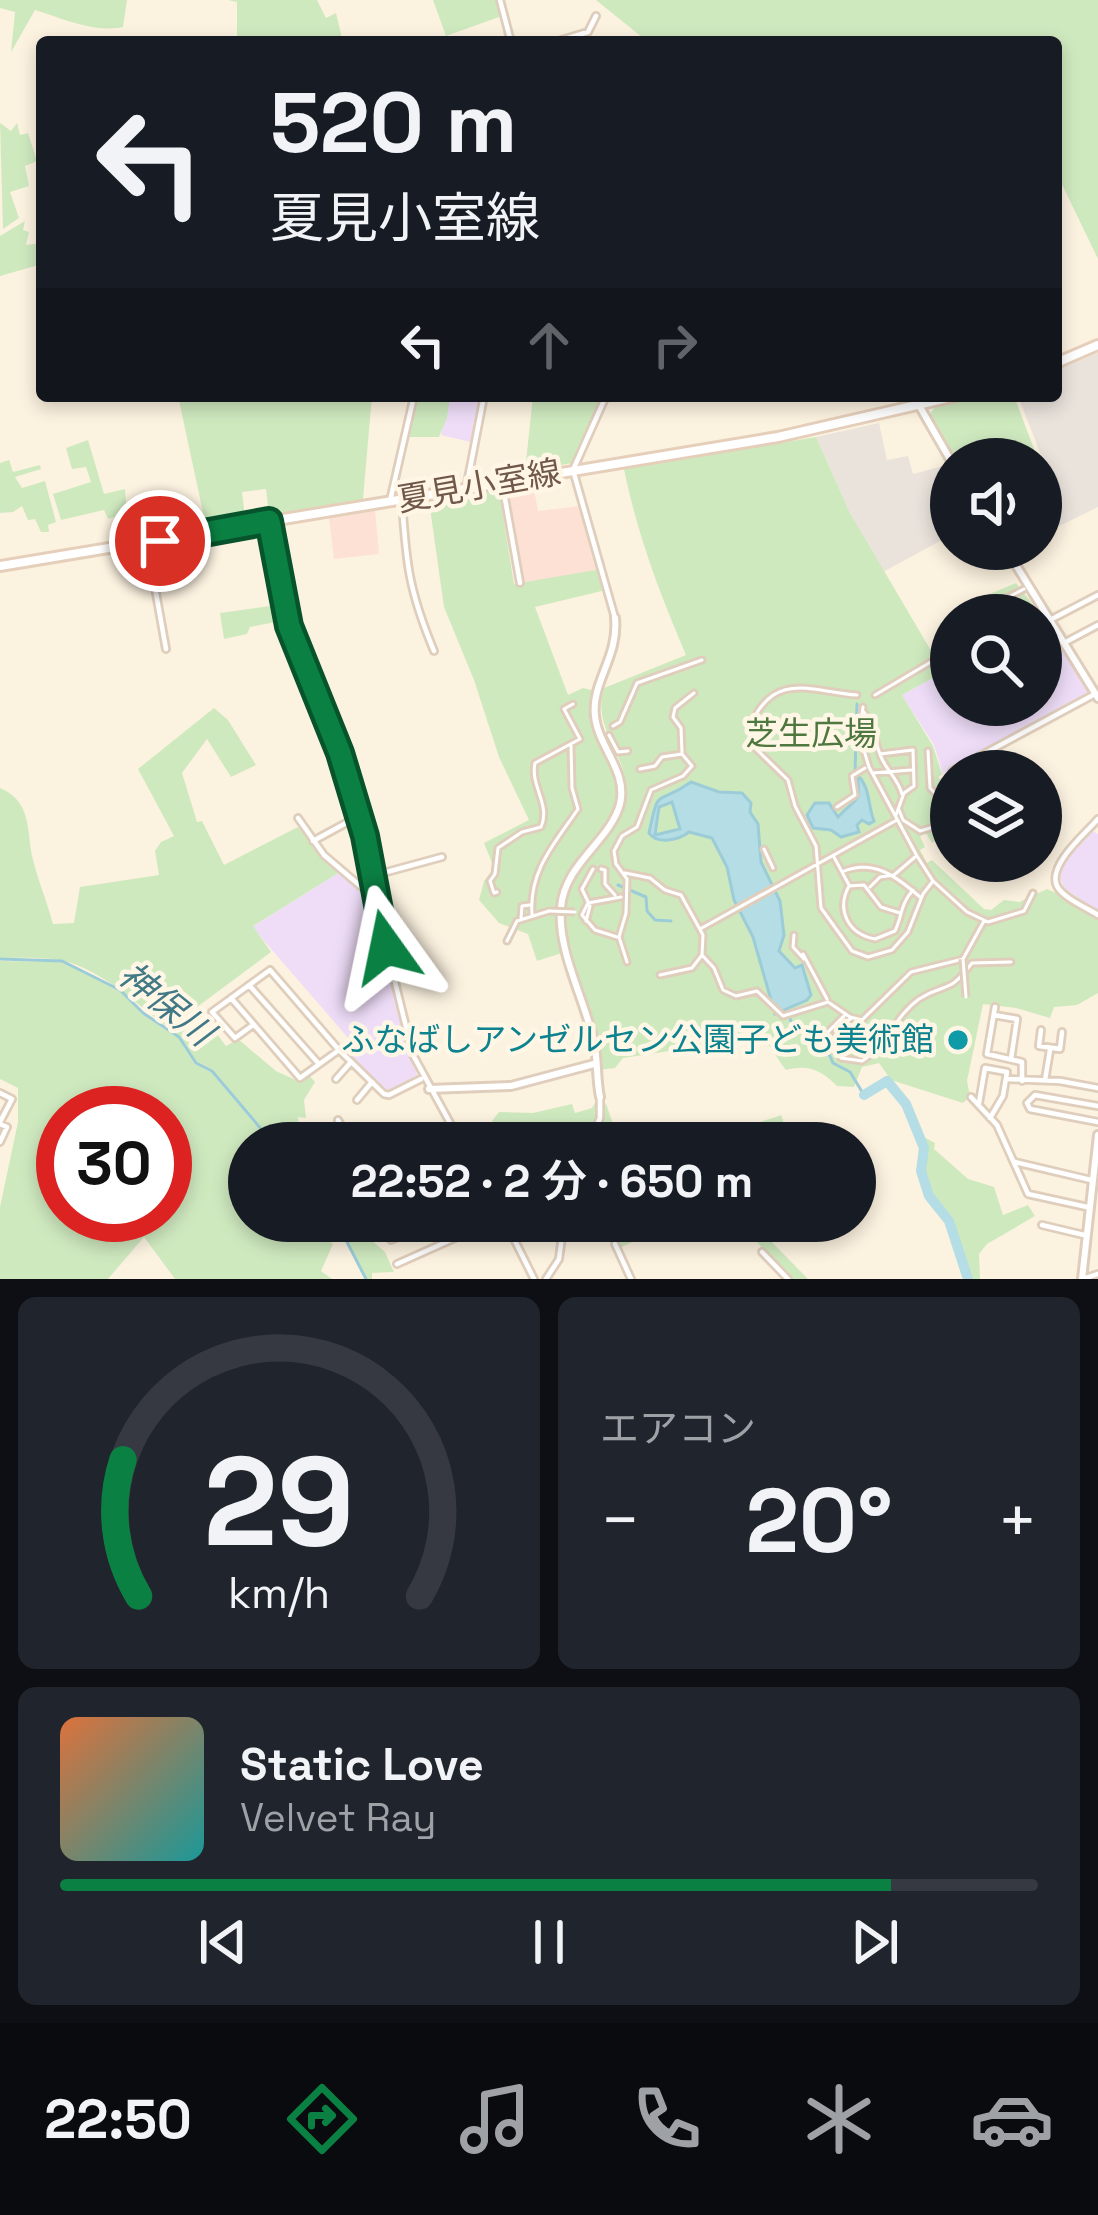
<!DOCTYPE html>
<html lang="ja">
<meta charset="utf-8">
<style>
:root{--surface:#171b24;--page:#20242c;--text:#f1f3f6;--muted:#9ea1a6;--line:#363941;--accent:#0b8043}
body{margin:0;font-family:"Space Grotesk","Noto Sans JP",sans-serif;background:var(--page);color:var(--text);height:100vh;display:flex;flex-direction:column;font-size:45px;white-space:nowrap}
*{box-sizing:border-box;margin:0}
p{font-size:39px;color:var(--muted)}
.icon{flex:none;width:66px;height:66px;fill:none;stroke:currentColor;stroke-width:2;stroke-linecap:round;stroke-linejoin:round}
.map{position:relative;height:1279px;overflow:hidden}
.drawer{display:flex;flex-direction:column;gap:18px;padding:18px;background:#0d0f14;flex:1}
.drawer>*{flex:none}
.hud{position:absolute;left:36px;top:36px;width:1026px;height:366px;border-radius:12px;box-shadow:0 6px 18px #0003;background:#171b24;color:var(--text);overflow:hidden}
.buttons{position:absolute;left:930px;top:438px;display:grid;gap:24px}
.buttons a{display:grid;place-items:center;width:132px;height:132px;border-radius:50%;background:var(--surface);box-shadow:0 6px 18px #0003;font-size:60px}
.speed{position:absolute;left:36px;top:1086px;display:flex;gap:24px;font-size:60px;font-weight:700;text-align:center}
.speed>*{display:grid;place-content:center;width:156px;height:156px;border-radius:50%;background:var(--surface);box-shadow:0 6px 18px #0003;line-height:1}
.speed .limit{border:18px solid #d22;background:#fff;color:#111}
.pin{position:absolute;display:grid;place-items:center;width:102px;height:102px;color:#fff;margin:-51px;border:6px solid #fff;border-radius:50%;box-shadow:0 3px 12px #0007}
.me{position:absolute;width:132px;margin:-66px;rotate:348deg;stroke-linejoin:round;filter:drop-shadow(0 0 9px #0008)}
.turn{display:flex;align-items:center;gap:42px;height:252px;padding:0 36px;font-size:54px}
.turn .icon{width:156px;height:156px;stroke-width:2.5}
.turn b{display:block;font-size:84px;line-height:102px}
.lanes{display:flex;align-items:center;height:114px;padding:0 36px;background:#0003;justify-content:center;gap:60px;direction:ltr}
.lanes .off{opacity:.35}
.big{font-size:90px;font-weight:600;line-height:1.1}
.drawer .widget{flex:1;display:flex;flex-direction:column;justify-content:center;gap:18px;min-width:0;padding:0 42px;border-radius:18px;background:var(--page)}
.drawer .dial{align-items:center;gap:0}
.dial svg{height:312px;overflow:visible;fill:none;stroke:var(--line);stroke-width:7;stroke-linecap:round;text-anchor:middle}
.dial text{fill:var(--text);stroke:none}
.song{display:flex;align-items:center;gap:36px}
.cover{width:144px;height:144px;border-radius:18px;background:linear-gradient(135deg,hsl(20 70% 55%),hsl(180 70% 35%))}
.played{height:12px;border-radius:6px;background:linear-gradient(90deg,var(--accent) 85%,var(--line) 85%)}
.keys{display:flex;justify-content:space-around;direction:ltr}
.heat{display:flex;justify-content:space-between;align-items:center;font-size:66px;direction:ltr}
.drawer .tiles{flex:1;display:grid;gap:18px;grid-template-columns:1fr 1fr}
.widget:last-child{grid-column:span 2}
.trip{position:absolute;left:228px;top:1122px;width:648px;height:120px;border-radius:60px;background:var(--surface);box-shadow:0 6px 18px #0003;font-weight:600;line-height:120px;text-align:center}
.menu{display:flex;height:192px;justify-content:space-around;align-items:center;background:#090b0e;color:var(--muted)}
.menu .icon{width:84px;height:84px}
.menu .current{color:var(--accent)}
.menu b{font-size:54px;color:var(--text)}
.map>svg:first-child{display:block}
</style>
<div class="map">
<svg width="1098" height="1279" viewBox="0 0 1098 1279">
<rect width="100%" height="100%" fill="#fcf2e0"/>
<path fill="#fce1d4" d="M533 484 538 511 581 506 599 569 524 585 507 489Z
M375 510 379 554 334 559 329 518Z"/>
<path fill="#eae3dc" d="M1098 353V507L1041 535V459H1033L1041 455 1018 396H1056V370Z
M879 423 887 460 908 456 913 474 947 465 951 471V535L883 572 850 513 816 437Z"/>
<path fill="#efddf8" d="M450 396H481L471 442 441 435Z
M1042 617 1089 693 943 774 934 745 902 695 951 668V705H1041Z
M1091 830 1098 834V911L1064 888 1060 878 1063 864Z
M340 872 370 899 417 1075 389 1093 340 1048 349 1039 252 927Z"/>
<path fill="#cfe9bf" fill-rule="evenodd" d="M0 0H127L123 27C92 33 65 19 35 10L11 52 15 12 0 8Z
M228 0H317L326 18 336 13 343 42H237V2Z
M433 0H498L502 16 446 36Z
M596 0H1098V259L1056 172V42H648Z
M0 123 11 131 17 123 20 135 28 133 37 161 25 166 29 186 10 192 19 218 3 229Z
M25 221 23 230 29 232 26 245 42 243V264L0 276V236Z
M178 396H372L363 499 269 515 266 489 242 492 245 518 206 526Z
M417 396H450L447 418 439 437H407Z
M533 396H602L573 463 525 471Z
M973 396H1014L1037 457 1000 459 993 449 974 459H954L930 414 935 407Z
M816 437 850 513 930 649 946 642 951 634V668L902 695 933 746 942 774 938 777 948 788 941 794 951 805V810L943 817 947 832 932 843 926 833 920 836 925 847 920 850 927 863 932 860 984 909 991 910 1004 900 1019 902 1047 889 1098 912V993L1077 1005 1054 1007 1050 1018 1016 1008 983 1004 967 1081 970 1096 963 1103 891 1080 879 1063 862 1067 854 1087 837 1086C821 1070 809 1064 786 1070 775 1056 767 1038 753 1029L703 1046 623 1058 615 1068 598 1070C601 1015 560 962 566 907 571 863 623 834 626 794 629 755 591 729 604 688L686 655C660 594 637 534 624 469Z
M88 440 104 494 125 489 127 513 108 519 104 510 61 520 53 494 91 482 86 467 72 469 66 448Z
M9 460 13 472 40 465 41 469 15 477 22 488 45 481 56 522 48 525 49 532H41L35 519 28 520 22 506 13 512 0 513V463Z
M490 490 500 497 514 584 601 569 606 590 535 607 568 695 583 688 595 691C585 736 624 760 617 799 615 812 606 821 599 831 568 875 549 896 565 952L537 961 528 934 499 923 479 900 484 881 494 868 484 843 529 820 499 757 474 680 444 607 429 501Z
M274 578H278L285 620 250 627 247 634 224 639 220 613 277 605Z
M1016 583 1041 615H962L986 601 985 596Z
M214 708 228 720 256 765 231 777 207 739 182 773 197 822 202 821 224 865 298 827 340 872 253 926 271 952 193 1010 199 1021 205 1018 226 1046 238 1039 276 1071 300 1082 309 1075 315 1082 304 1100 306 1118 298 1117 300 1143H274L213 1070 197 1062 183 1045 180 1036C145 1013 101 966 58 960 39 957 19 958 0 958V788C31 801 27 829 32 856 37 877 47 902 53 924L74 923 80 887 159 875 155 851 161 842 174 836 138 769Z
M0 961 62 962 119 991 142 1014 178 1038 195 1064 211 1072 271 1143H249V1221H327L323 1235 333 1244 321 1271 332 1279H175L144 1237 108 1279H0V1207L18 1122V1088L0 1079ZM63 1113H165V1215H63Z
M595 1103 598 1118 587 1143 542 1138 538 1143H509L492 1121 499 1112 533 1113 572 1104 575 1113 592 1108Z
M606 1103 619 1143H591Z
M781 1115 790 1140 690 1143 776 1117Z
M922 1136 935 1143 934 1149 968 1179 994 1187 1003 1215 1028 1205 1035 1216 987 1244 979 1254 980 1279H969L950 1219 931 1195 923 1170 926 1146Z
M331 1221H350L385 1252 394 1272 372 1273V1279H367L347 1239Z
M600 1221H688L682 1238 661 1229 619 1248Z
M764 1234 808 1279H791L756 1241Z"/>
<path fill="#b5dde5" stroke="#9bccd7" stroke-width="3" fill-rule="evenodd" d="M857 774C871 789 867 803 874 821L869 824 862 820 857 825 859 832 841 837 831 830 813 828 807 815 815 803H829L838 817C858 795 861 805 857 774Z
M691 782 719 792 742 793 751 803 750 812 758 824 761 862 780 901 784 935 779 951 795 968 802 965 811 995 807 1000 775 1014 753 937 734 900 727 867 712 838 689 832C679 840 657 845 649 833 659 784 656 807 691 782ZM672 802 680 829 655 835 659 807Z"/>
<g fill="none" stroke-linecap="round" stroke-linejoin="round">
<path stroke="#9bccd7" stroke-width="3" d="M855 773 857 704
M618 885 646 897 647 911 655 920 671 921
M0 959 62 961 120 990 143 1013 179 1037 196 1063 212 1071 273 1143
M789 1016 794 1029C808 1030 829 1049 833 1063L850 1072 864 1095
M329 1221 346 1240 366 1279"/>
<path stroke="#b5dde5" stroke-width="10" d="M864 1095 887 1081 906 1104 924 1148 921 1171 929 1196 949 1221 968 1279"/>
<defs>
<path id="pedestrian" d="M973 615 1024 589
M857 695C813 692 775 670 751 724L754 747 788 780 795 806 816 846 821 908 852 951 868 957 892 950 908 932 923 894 933 881
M875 695 951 650
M863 707 859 734 869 767 917 856 933 881 967 912 988 922 1024 911 1033 893
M864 712C875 728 874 742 882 759 888 772 898 779 902 794
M613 726 620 722 637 683 702 660
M609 735 618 752 628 751
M928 751 930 788 951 809
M682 752 681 728 673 717 675 708 694 693
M880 754 913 750 914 786 904 793 896 815
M873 773 911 770
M837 807 855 795 852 776 865 768
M899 810 903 820 920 831 951 822
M764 849 773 868
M834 857 849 885
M601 869 605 870V884L615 895
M842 872C873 858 897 877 920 897
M625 873 650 878 665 890 681 895 703 935 702 955 692 968 660 975
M870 887 880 877 894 875 915 857
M497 892 494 893 490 881 495 874 498 848 522 832 541 827C551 805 530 786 535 763L580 739 564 709 573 704
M900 913 881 907 864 885 849 886C836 910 848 934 875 939L895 931C902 916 901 903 913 890
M532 914C529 870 555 843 578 809L572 788 571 745
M521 918 522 906 530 905
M586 921 590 906 582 889 593 869
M700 929 897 820
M794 935 793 947 804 959
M617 937 595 930 582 915 588 903 621 897
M507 941 517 921 549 911
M803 954 827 999
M702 955 714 968 723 990 736 996 757 991 783 1016 828 1002 850 1017 862 1020 911 972 963 959 984 921
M627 962 619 937 626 913 627 879 616 864 614 851 622 836 637 827 651 790 683 776 692 766 682 754 662 757 655 766 640 769
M852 1018 839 1026 833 1048 841 1058 862 1061C885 1047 896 1015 919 999 948 981 947 996 972 963L1011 962
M807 1041 821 1039 844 1016"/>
<path id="minor" d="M500 0 511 42
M555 42 588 32 596 16
M606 396 573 470 615 618
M502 482 520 583
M466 489 484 396
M402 500C406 564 409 591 434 651
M390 501 414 396
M269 521 289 625 340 753 365 836 374 897 413 1055 461 1143
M147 543 166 649
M1050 620 1098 595
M1064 643 1098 625
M952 771 1095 694
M298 818 324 855 372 896
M1098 819C1086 833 1047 865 1057 886 1063 898 1087 908 1098 915
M313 841 359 816
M372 876 442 857
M249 985 319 1064
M231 998 300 1078 339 1050
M995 1007 987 1054 1022 1062V1081
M994 1015 1017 1019 1011 1059
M253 1025 235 1038 212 1012 270 970 339 1050 384 1094 389 1095 421 1079
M1041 1030 1039 1046 1060 1049 1062 1032
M336 1079 351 1062
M1008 1079 1060 1081 1098 1088
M1045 1080 1050 1050
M0 1093 12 1099 0 1122
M971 1097 997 1125 1028 1194 1087 1207
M357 1100 372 1082
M979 1103 985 1068 1007 1072 1003 1096 990 1118
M1098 1106 1035 1095 1027 1103 1030 1109 1098 1122
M0 1124 7 1127 0 1142
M345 1143 338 1120 351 1143
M589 1143 600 1118V1097
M793 1143 809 1139
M1015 1162 1091 1180
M383 1221 391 1240 437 1221
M505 1221 534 1279
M1042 1225 1084 1235
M615 1244 631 1279
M762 1252 788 1279
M397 1264 493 1221
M546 1279 559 1259 564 1221
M1083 1279 1098 1274"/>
<path id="tertiary" d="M920 407 951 461
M1006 549 1098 698
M429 1089 511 1086 594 1064
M600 1097C596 1078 598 1060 594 1042 585 1000 557 951 561 907 565 863 610 841 620 804 628 771 598 747 595 716 591 682 619 657 615 618
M1082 1279 1098 1135"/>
<path id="secondary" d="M1056 363 1098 345
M0 566 778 437 956 396"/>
</defs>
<use href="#pedestrian" stroke="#e0cebc" stroke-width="9"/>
<use href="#minor" stroke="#e0cebc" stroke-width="10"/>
<use href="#tertiary" stroke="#e0cebc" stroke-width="12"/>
<use href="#secondary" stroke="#e5cfba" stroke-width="14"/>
<use href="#pedestrian" stroke="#fff" stroke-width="3"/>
<use href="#minor" stroke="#fff" stroke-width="4.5"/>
<use href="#tertiary" stroke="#fff" stroke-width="6"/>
<use href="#secondary" stroke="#fff" stroke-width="8"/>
<defs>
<path id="pedestrian-bridge" d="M550 911 575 912
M963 959 966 997"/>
</defs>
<use href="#pedestrian-bridge" stroke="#e0cebc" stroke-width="9" stroke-linecap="butt"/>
<use href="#pedestrian-bridge" stroke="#fff" stroke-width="3"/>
</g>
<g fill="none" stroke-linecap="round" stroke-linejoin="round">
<defs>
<path id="route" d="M160 541 269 521 289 626 340 753 365 836 386 947"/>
</defs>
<use href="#route" stroke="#07532c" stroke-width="30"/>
<use href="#route" stroke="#0b8043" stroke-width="21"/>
</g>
<circle fill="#0f9aa8" stroke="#fff6e6" stroke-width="4.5" cx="958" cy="1040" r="12"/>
<g text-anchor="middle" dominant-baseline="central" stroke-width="9" stroke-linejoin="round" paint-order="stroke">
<g font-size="33" fill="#725848" stroke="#fff6e6">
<text transform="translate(479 486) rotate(-10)">夏見小室線</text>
</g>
<g font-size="33" fill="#4f7840" stroke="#fff6e6">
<text x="811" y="734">芝生広場</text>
</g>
<g font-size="33" fill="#0d838f" stroke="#fff6e6" text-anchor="end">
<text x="934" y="1040">ふなばしアンゼルセン公園子ども美術館</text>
</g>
<g font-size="36" font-style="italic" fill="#417986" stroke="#fff6e6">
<text transform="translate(166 1004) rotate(39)">神保川</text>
</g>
</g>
</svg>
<div class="buttons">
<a><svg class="icon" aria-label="sound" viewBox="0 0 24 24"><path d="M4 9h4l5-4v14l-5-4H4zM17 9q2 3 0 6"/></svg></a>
<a><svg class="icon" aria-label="search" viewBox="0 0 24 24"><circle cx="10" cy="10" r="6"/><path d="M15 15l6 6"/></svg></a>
<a><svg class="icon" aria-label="layers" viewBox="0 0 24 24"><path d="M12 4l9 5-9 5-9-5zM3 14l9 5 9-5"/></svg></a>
</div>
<div class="speed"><div class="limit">30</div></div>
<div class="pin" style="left:160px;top:541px;background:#d93025"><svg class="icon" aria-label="arrive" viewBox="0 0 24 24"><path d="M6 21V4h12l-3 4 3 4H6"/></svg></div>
<svg class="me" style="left:386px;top:947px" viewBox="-20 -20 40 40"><path d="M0-17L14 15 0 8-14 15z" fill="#0b8043" stroke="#fff" stroke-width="4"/></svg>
<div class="trip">22:52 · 2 分 · 650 m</div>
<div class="hud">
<div class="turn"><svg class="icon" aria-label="left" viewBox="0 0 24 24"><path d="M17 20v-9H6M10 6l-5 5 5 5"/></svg><div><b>520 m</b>夏見小室線</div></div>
<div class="lanes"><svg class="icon" aria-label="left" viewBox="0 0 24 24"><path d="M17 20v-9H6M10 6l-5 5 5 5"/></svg><svg class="icon off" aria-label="ahead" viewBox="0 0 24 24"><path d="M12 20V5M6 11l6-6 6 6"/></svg><svg class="icon off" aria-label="right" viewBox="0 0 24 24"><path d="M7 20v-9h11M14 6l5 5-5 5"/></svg></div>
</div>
</div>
<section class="drawer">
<div class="tiles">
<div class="widget dial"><svg viewBox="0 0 100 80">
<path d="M14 69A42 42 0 1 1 86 69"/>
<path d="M14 69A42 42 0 0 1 10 34" stroke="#0b8043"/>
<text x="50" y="56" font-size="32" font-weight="700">29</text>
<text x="50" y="72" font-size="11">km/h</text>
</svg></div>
<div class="widget"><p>エアコン</p>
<div class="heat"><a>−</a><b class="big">20°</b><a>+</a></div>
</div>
<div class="widget">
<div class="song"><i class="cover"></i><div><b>Static Love</b><p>Velvet Ray</p></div></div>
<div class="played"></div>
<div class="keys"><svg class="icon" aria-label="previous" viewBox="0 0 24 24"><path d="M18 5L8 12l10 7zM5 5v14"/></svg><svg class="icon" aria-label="pause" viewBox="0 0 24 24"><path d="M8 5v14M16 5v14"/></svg><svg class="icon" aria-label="next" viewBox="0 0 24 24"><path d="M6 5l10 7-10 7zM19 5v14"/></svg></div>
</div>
</div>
</section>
<nav class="menu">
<b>22:50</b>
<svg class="icon current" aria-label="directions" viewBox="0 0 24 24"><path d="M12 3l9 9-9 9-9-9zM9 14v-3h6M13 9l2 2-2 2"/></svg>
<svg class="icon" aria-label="music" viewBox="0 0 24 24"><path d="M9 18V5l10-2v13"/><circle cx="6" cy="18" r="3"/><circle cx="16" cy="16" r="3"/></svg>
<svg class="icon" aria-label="phone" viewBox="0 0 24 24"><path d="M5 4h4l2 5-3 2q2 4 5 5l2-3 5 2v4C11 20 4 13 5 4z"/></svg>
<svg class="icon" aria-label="climate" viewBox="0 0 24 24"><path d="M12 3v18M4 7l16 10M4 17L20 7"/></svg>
<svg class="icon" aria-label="car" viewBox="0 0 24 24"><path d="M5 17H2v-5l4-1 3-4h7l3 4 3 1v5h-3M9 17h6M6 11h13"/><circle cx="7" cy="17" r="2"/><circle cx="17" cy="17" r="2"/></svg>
</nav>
